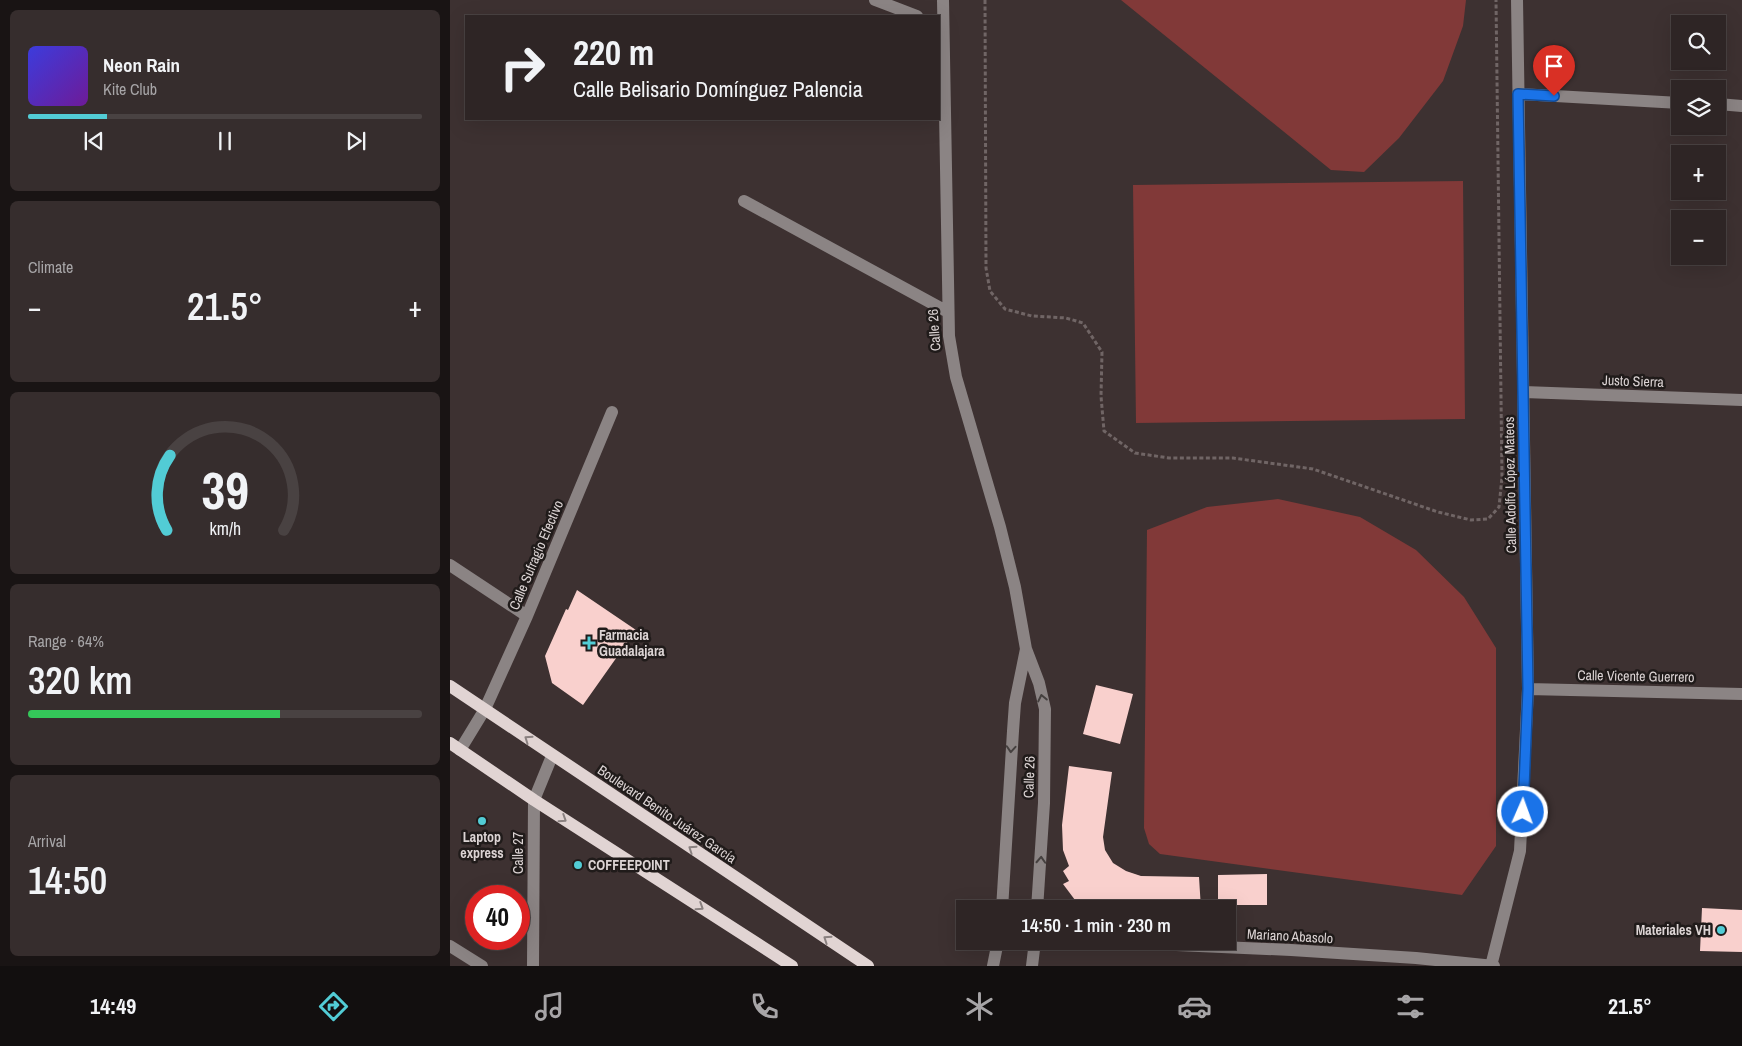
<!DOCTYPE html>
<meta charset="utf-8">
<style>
:root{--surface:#2e2525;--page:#362d2d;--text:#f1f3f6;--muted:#a7a5a7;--line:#494242;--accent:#52ccd5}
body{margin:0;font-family:"Archivo Narrow",sans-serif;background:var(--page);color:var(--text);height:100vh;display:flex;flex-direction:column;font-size:19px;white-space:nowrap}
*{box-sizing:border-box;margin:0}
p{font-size:16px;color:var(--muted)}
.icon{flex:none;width:28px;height:28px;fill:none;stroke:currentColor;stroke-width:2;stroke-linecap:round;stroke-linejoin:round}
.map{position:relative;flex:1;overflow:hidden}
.panel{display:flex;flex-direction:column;gap:10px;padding:10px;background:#191414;width:450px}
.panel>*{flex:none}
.hud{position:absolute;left:15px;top:15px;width:475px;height:105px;border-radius:0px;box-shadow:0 5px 20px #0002,0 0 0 1px var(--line);background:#2e2525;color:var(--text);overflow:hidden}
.fabs{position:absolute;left:1221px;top:15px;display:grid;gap:10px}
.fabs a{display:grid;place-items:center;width:55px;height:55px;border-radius:0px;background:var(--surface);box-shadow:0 5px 20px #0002,0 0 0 1px var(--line);font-size:25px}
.speed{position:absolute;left:15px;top:885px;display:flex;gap:10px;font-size:25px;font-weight:700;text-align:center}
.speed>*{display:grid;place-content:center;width:65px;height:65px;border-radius:50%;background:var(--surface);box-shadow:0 5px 20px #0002,0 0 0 1px var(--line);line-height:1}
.speed .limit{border:8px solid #d22;background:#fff;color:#111}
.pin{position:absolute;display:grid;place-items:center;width:42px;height:42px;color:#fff;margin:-51px -21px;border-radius:50% 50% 50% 0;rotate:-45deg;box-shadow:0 0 5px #0007}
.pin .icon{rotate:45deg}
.me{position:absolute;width:55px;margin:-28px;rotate:2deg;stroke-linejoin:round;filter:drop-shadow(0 0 4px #0008)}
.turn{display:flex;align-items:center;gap:18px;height:105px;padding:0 25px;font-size:22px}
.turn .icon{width:65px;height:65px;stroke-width:2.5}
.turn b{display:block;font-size:35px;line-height:42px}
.big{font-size:38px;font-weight:600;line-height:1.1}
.panel .card{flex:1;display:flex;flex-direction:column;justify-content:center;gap:8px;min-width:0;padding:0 18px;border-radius:8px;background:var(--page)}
.panel .dial{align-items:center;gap:0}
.dial svg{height:130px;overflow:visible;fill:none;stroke:var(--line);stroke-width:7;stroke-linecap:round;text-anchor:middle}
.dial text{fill:var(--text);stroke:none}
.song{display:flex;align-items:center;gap:15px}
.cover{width:60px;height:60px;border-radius:8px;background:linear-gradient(135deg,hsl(240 70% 55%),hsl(280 70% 35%))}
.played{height:5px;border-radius:2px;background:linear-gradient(90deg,var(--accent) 20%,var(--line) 20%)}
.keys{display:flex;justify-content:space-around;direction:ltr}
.heat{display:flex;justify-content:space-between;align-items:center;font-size:28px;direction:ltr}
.charge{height:8px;border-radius:4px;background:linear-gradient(90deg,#34c759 64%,var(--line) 0)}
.trip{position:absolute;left:506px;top:900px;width:280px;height:50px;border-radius:0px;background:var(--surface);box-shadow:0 5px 20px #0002,0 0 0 1px var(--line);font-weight:600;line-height:50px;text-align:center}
.tab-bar{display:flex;height:80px;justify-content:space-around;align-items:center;background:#120f0f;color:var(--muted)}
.tab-bar .icon{width:35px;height:35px}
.tab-bar .selected{color:var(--accent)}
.tab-bar b{font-size:22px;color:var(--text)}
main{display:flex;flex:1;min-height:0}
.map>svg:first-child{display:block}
</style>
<main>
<section class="panel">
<div class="card">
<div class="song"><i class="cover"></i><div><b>Neon Rain</b><p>Kite Club</p></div></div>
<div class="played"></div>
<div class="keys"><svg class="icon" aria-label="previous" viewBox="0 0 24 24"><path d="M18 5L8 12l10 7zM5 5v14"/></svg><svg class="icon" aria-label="pause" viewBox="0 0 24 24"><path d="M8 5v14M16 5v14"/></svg><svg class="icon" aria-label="next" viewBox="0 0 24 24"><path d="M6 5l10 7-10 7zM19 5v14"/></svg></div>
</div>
<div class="card"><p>Climate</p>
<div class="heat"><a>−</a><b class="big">21.5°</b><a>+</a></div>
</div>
<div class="card dial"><svg viewBox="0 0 100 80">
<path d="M14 69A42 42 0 1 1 86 69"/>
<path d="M14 69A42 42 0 0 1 16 23" stroke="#52ccd5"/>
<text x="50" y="56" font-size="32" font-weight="700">39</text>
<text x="50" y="72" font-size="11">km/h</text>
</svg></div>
<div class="card"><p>Range · 64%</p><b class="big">320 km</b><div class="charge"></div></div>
<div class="card"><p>Arrival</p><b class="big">14:50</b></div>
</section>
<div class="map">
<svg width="1292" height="966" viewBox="0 0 1292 966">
<rect width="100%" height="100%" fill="#3d3131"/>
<path fill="#813938" d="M671 0H1016L1013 26 993 81 949 138 914 172 881 170Z
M1013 181 1015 419 686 423 683 185Z
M828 499 910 517 966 550 1014 597 1046 648V846L1012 895 710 854 699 844 694 828 697 530 757 507Z"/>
<path fill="#f9d0cd" d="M127 590 186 630 133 705 102 683 95 656 116 609 118 610Z
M646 685 683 694 670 744 633 734Z
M619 766 662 772 653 837 655 850 663 863 676 871 691 876 749 877 751 909H661L653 904 648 909H645L636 901 631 908 613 884 619 881 613 871 619 866 613 850 612 825Z
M817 874V905H768V875Z
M1252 908 1292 910V952L1250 951Z"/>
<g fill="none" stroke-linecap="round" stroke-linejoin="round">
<path stroke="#706565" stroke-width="3" stroke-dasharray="4 2.5" stroke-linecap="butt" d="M535 0 536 268 540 291 555 309 582 316 616 318 633 323 652 352 651 396 654 431 685 453 719 458H783L863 469 988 512 1021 520 1038 519 1049 507 1052 477 1046 0"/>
<path stroke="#8b8484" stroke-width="12" d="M425 0 467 16
M493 0 499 336 506 377 550 527 565 587 576 649 589 683 595 709 594 803 587 909
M1068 94 1230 103
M1268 104 1292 106
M294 201 498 312
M1073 392 1292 400
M0 565 77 616
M1078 689 1292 694
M10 750 35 709 77 616 162 412
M552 909 563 731 565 703 576 649
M636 941 841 950 966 958 1044 966
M0 946 32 966
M83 966 84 800 102 756
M543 966 548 941
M582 966 585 941
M1041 966 1070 851 1078 689 1067 0"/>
<path stroke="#e1d4d3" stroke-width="12" d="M0 686 418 966
M0 743 84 800 342 966"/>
</g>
<defs><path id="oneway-chevron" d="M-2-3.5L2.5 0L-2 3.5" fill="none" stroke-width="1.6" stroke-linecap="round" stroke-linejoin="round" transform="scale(1.25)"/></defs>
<g stroke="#45403f">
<use href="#oneway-chevron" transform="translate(592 698) rotate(-102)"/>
<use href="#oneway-chevron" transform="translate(561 749) rotate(94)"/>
<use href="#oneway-chevron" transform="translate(591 860) rotate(-87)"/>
</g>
<g stroke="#8a8180">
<use href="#oneway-chevron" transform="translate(78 739) rotate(-145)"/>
<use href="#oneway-chevron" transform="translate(113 819) rotate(33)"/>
<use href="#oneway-chevron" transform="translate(242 849) rotate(-146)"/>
<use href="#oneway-chevron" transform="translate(250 907) rotate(33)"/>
<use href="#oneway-chevron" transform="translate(377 939) rotate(-146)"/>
</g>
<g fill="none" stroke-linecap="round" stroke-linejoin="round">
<defs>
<path id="route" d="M1073 812 1078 689 1068 94 1104 96"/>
</defs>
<use href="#route" stroke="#114b97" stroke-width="12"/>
<use href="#route" stroke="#1a73e8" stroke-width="9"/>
</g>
<g fill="#52ccd5" stroke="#201b1a" stroke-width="2">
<path d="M136.5 635.5h5v5h5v5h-5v5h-5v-5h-5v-5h5z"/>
<circle cx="32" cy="821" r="5"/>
<circle cx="128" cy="865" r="5"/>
<circle cx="1271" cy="930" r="5"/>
</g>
<g text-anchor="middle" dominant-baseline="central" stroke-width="5" stroke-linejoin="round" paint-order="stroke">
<g font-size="14" fill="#dcd4d4" stroke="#201b1a">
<text transform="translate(484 330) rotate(-94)">Calle 26</text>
<text transform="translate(1183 381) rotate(2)">Justo Sierra</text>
<text transform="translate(1060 485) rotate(-91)">Calle Adolfo López Mateos</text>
<text transform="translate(86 555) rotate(-67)">Calle Sufragio Efectivo</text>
<text transform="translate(1186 676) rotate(1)">Calle Vicente Guerrero</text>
<text transform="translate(579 777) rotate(-88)">Calle 26</text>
<text transform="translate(217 814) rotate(34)">Boulevard Benito Juárez García</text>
<text transform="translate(68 853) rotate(-90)">Calle 27</text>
<text transform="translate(840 936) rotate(3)">Mariano Abasolo</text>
</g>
<g font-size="14" font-weight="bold" fill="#dcd4d4" stroke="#201b1a" text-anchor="start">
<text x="149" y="635">Farmacia<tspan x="149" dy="16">Guadalajara</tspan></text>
<text x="32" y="837" text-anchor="middle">Laptop<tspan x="32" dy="16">express</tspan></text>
<text x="138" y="865">COFFEEPOINT</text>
<text x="1261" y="930" text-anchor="end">Materiales VH</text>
</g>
</g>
</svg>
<div class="fabs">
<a><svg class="icon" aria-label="search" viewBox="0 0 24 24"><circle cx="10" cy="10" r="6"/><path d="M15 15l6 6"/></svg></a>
<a><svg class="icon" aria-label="layers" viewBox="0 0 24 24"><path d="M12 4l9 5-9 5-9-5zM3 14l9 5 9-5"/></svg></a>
<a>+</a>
<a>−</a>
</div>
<div class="speed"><div class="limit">40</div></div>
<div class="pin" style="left:1104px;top:96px;background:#d93025"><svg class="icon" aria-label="arrive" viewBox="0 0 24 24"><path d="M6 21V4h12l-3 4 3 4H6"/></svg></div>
<svg class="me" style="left:1073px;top:812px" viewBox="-20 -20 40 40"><circle r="17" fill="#1a73e8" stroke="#fff" stroke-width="3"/><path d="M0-11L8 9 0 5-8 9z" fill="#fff"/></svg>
<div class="trip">14:50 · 1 min · 230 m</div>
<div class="hud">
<div class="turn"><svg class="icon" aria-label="right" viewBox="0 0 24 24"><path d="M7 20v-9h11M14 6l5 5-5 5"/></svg><div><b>220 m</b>Calle Belisario Domínguez Palencia</div></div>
</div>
</div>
</main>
<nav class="tab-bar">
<b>14:49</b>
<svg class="icon selected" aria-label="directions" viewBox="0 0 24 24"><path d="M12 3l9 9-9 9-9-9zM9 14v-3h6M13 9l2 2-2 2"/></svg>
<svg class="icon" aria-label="music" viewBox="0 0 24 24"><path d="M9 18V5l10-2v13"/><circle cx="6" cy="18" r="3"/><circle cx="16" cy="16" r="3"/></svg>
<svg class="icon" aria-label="phone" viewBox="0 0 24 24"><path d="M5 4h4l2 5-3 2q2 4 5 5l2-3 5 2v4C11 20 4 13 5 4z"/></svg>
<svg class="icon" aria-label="climate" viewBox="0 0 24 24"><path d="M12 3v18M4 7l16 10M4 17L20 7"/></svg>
<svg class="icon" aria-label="car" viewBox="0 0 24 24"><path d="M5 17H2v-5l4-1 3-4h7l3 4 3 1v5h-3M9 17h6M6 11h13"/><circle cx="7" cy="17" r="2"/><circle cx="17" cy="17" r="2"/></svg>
<svg class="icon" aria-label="filters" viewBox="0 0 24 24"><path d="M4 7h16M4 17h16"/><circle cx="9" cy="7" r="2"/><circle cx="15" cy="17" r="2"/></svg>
<b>21.5°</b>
</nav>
